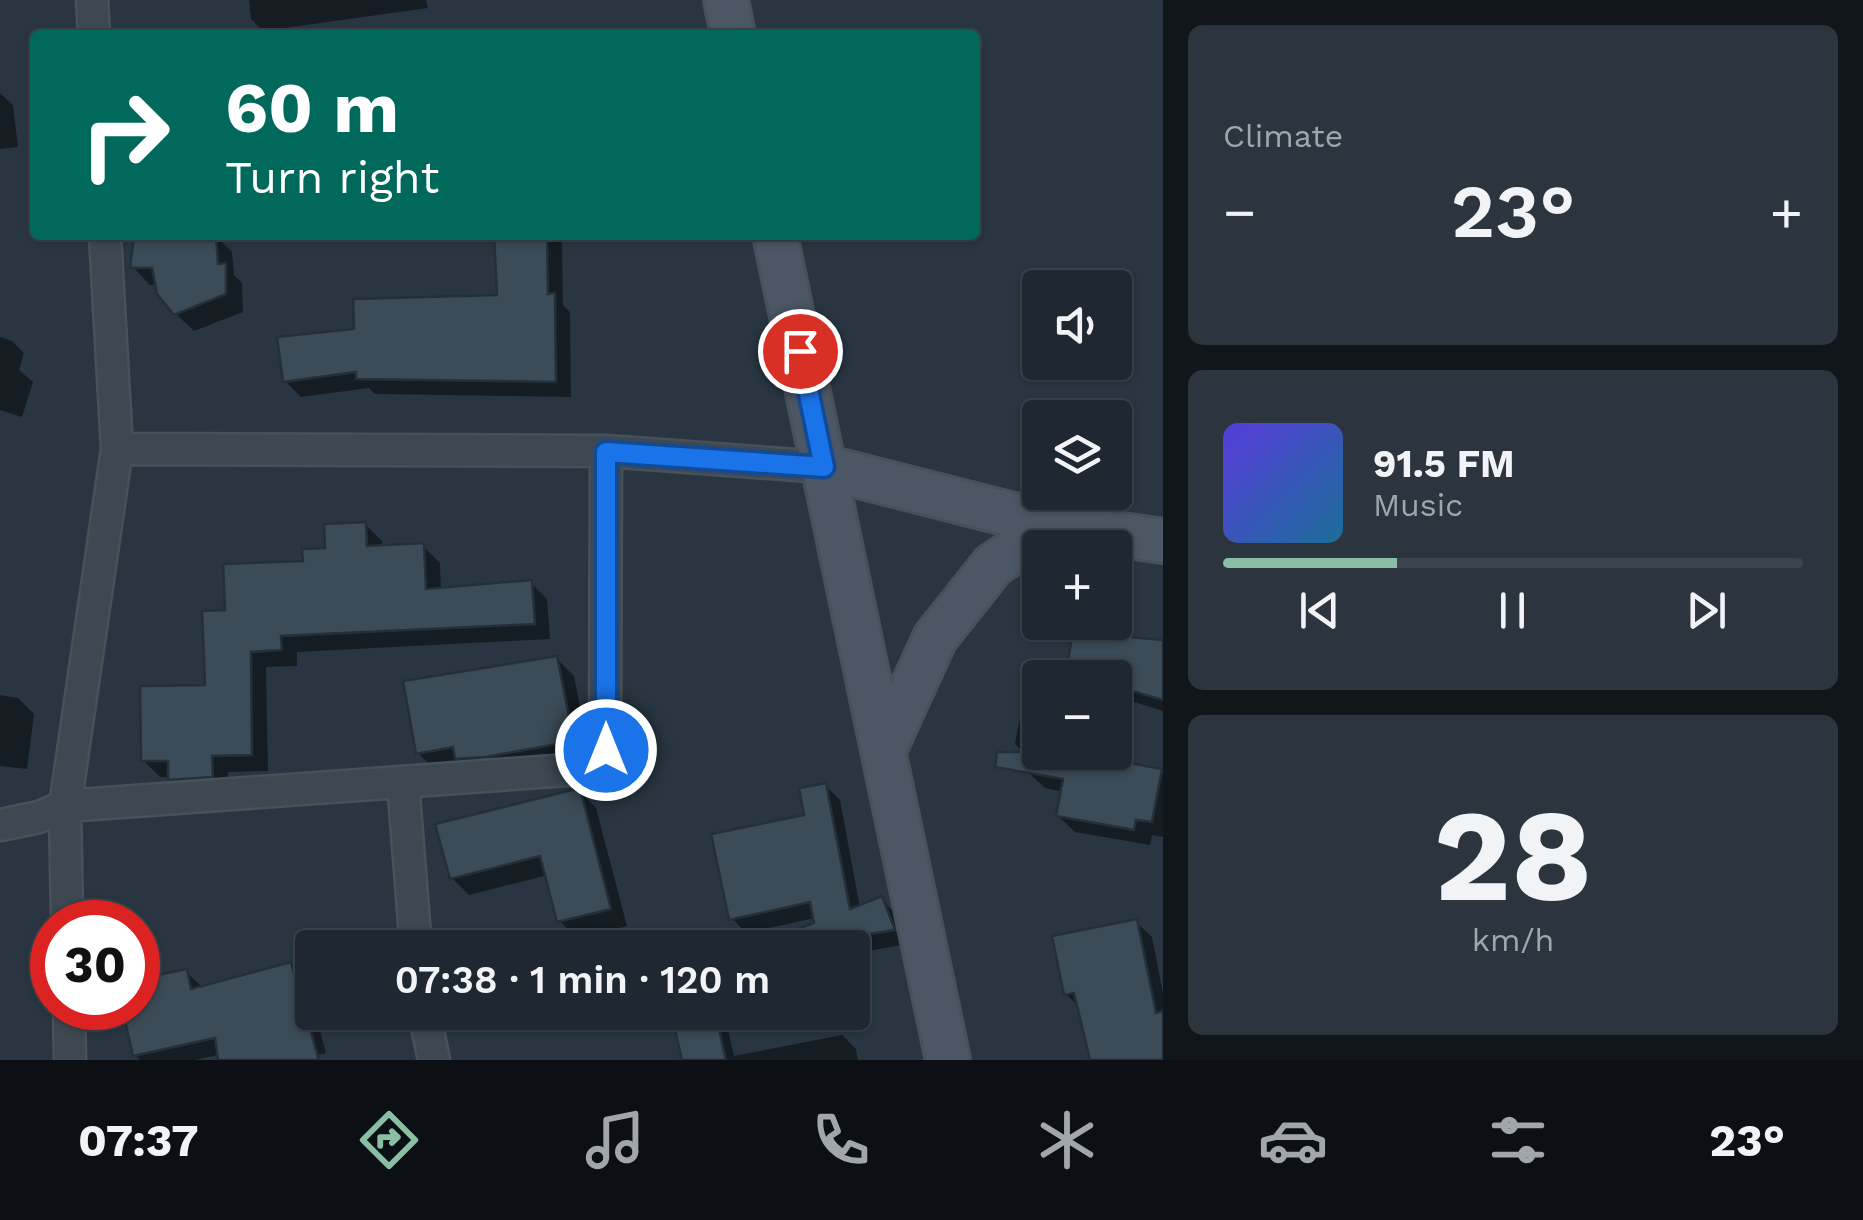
<!DOCTYPE html>
<meta charset="utf-8">
<style>
:root{--surface:#1f2831;--page:#2c343d;--text:#f1f3f6;--muted:#a1a6ab;--line:#3c444d;--accent:#8abfa5}
body{margin:0;font-family:"Work Sans",sans-serif;background:var(--page);color:var(--text);height:100vh;display:flex;flex-direction:column;font-size:38px;white-space:nowrap}
*{box-sizing:border-box;margin:0}
p{font-size:32px;color:var(--muted)}
.icon{flex:none;width:55px;height:55px;fill:none;stroke:currentColor;stroke-width:2;stroke-linecap:round;stroke-linejoin:round}
.map{position:relative;flex:1;overflow:hidden}
.drawer{display:flex;flex-direction:column;gap:25px;padding:25px;background:#11161b;width:700px}
.drawer>*{flex:none}
.top-card{position:absolute;left:30px;top:30px;width:950px;height:210px;border-radius:10px;box-shadow:0 2px 8px #0004,0 0 0 2px var(--line);background:#00695c;color:#fff;overflow:hidden}
.controls{position:absolute;left:1022px;top:270px;display:grid;gap:20px}
.controls a{display:grid;place-items:center;width:110px;height:110px;border-radius:10px;background:var(--surface);box-shadow:0 2px 8px #0004,0 0 0 2px var(--line);font-size:50px}
.speed{position:absolute;left:30px;top:900px;display:flex;gap:20px;font-size:50px;font-weight:700;text-align:center}
.speed>*{display:grid;place-content:center;width:130px;height:130px;border-radius:50%;background:var(--surface);box-shadow:0 2px 8px #0004,0 0 0 2px var(--line);line-height:1}
.speed .limit{border:15px solid #d22;background:#fff;color:#111}
.pin{position:absolute;display:grid;place-items:center;width:85px;height:85px;color:#fff;margin:-42px;border:5px solid #fff;border-radius:50%;box-shadow:0 2px 10px #0007}
.me{position:absolute;width:110px;margin:-55px;rotate:0deg;stroke-linejoin:round;filter:drop-shadow(0 0 8px #0008)}
.turn{display:flex;align-items:center;gap:35px;height:210px;padding:0 30px;font-size:45px}
.turn .icon{width:130px;height:130px;stroke-width:2.5}
.turn b{display:block;font-size:70px;line-height:85px}
.big{font-size:75px;font-weight:600;line-height:1.1}
.drawer .tile{flex:1;display:flex;flex-direction:column;justify-content:center;gap:15px;min-width:0;padding:0 35px;border-radius:15px;background:var(--page)}
.drawer .dial{align-items:center;gap:0}
.dial b{font-size:130px;line-height:1}
.song{display:flex;align-items:center;gap:30px}
.cover{width:120px;height:120px;border-radius:15px;background:linear-gradient(135deg,hsl(250 70% 55%),hsl(200 70% 35%))}
.played{height:10px;border-radius:5px;background:linear-gradient(90deg,var(--accent) 30%,var(--line) 30%)}
.keys{display:flex;justify-content:space-around;direction:ltr}
.heat{display:flex;justify-content:space-between;align-items:center;font-size:55px;direction:ltr}
.trip{position:absolute;left:295px;top:930px;width:575px;height:100px;border-radius:10px;background:var(--surface);box-shadow:0 2px 8px #0004,0 0 0 2px var(--line);font-weight:600;line-height:100px;text-align:center}
.menu{display:flex;height:160px;justify-content:space-around;align-items:center;background:#0c1014;color:var(--muted)}
.menu .icon{width:70px;height:70px}
.menu .on{color:var(--accent)}
.menu b{font-size:45px;color:var(--text)}
main{display:flex;flex:1;min-height:0}
.map>svg:first-child{display:block}
</style>
<main>
<div class="map">
<svg width="1163" height="1060" viewBox="0 0 1163 1060">
<rect width="100%" height="100%" fill="#293641"/>
<path fill="#0007" d="M249 0H426L428 8 263 31 251 19Z
M0 93 13 105 18 147 0 149Z
M215 235 232 252 234 275 242 283 243 312 194 331 176 314 158 284 150 285 133 267 136 238Z
M497 235H553L562 243 563 305 570 312 571 397 375 394 369 388 301 397 285 381 357 331 499 298Z
M0 337 12 341 24 353 19 370 33 382 22 417 0 410Z
M365 524 382 541V548L423 546 440 563 441 590 531 583 547 599 550 639 297 652V666L266 667 268 771 228 772V793L187 795 171 777H160L143 760 207 687 227 612Z
M1075 634 1163 643V711L1115 696V678H1076L1069 670Z
M556 658 574 676 590 758 436 771 418 753Z
M0 695 18 698 34 714 27 769 0 766Z
M1021 712 1040 716V752H1091L1090 759 1160 771 1163 774V837L1152 835 1150 845 1075 832 1058 816 1063 792 1045 788 1028 772 1031 760 1015 744Z
M825 785 840 800 860 908 881 899 896 914 907 944 852 954V948H783L816 924 815 918 746 933 732 918 807 817Z
M579 791 596 808 627 926 577 939 560 921 548 875 469 895 452 878Z
M1136 922 1152 937 1163 993V1060H1093L1080 1008 1066 994Z
M695 934 709 948H658L657 942Z
M291 964 306 979 326 1053 299 1060H234L231 1052 195 1060H140L135 1055 125 1008H138V981L186 972 201 986Z
M673 1012H724L734 1056 842 1035 856 1049 858 1060H684Z"/>
<path fill="#3b4b57" stroke="#242f38" stroke-width="2.5" d="M216 235 218 264 226 263V294L174 315 157 294 152 268H130L134 236Z
M494 235H547L548 294 555 293 556 382 356 379V372L283 382 277 337 354 329 353 299 497 295Z
M366 522 367 546 424 543 426 589 532 580 535 624 281 636 282 650 251 652 252 755 212 756 213 777 168 780V761H141L140 686 205 685 202 611 225 610 223 564 303 561 302 549 325 548 324 524Z
M1073 632 1163 640V700L1115 686V678H1089L1066 671Z
M557 656 574 741 486 757 455 759 453 747 416 754 403 681Z
M997 752H1069L1162 769 1152 822 1136 820 1134 830 1056 816 1063 779 995 767Z
M826 783 850 909 882 896 895 930 780 948 777 937 814 923 810 902 729 920 711 834 804 815 799 788Z
M580 788 611 909 557 922 540 856 450 879 435 824Z
M1137 919 1156 1013 1163 1011V1060H1090L1074 993 1064 995 1052 936Z
M291 962 319 1060H218L215 1038 133 1056 122 1008H138V979L187 969 191 989Z
M671 1012H715L726 1060H682Z"/>
<g fill="none" stroke-linecap="round" stroke-linejoin="round">
<defs>
<path id="street" d="M92 0 94 35
M117 449 606 451 824 467
M403 782 416 948
M0 825 39 817 65 806 582 769 605 750 606 451
M67 922 65 806 117 449 105 235
M69 1008 70 1060
M424 1012 434 1060"/>
<path id="secondary" d="M726 0 733 35
M775 235 948 1060
M824 467 1053 525 1163 541
M884 750 935 638 993 565 1053 525"/>
</defs>
<use href="#street" stroke="#47515a" stroke-width="35"/>
<use href="#secondary" stroke="#47515a" stroke-width="48"/>
<use href="#street" stroke="#3d4851" stroke-width="30"/>
<use href="#secondary" stroke="#4b5764" stroke-width="42"/>
</g>
<g fill="none" stroke-linecap="round" stroke-linejoin="round">
<defs>
<path id="route" d="M606 750V452L824 467 800 351"/>
</defs>
<use href="#route" stroke="#114b97" stroke-width="25"/>
<use href="#route" stroke="#1a73e8" stroke-width="18"/>
</g>
</svg>
<div class="controls">
<a><svg class="icon" aria-label="sound" viewBox="0 0 24 24"><path d="M4 9h4l5-4v14l-5-4H4zM17 9q2 3 0 6"/></svg></a>
<a><svg class="icon" aria-label="layers" viewBox="0 0 24 24"><path d="M12 4l9 5-9 5-9-5zM3 14l9 5 9-5"/></svg></a>
<a>+</a>
<a>−</a>
</div>
<div class="speed"><div class="limit">30</div></div>
<div class="pin" style="left:800px;top:351px;background:#d93025"><svg class="icon" aria-label="arrive" viewBox="0 0 24 24"><path d="M6 21V4h12l-3 4 3 4H6"/></svg></div>
<svg class="me" style="left:606px;top:750px" viewBox="-20 -20 40 40"><circle r="17" fill="#1a73e8" stroke="#fff" stroke-width="3"/><path d="M0-11L8 9 0 5-8 9z" fill="#fff"/></svg>
<div class="trip">07:38 · 1 min · 120 m</div>
<div class="top-card">
<div class="turn"><svg class="icon" aria-label="right" viewBox="0 0 24 24"><path d="M7 20v-9h11M14 6l5 5-5 5"/></svg><div><b>60 m</b>Turn right</div></div>
</div>
</div>
<section class="drawer">
<div class="tile"><p>Climate</p>
<div class="heat"><a>−</a><b class="big">23°</b><a>+</a></div>
</div>
<div class="tile">
<div class="song"><i class="cover"></i><div><b>91.5 FM</b><p>Music</p></div></div>
<div class="played"></div>
<div class="keys"><svg class="icon" aria-label="previous" viewBox="0 0 24 24"><path d="M18 5L8 12l10 7zM5 5v14"/></svg><svg class="icon" aria-label="pause" viewBox="0 0 24 24"><path d="M8 5v14M16 5v14"/></svg><svg class="icon" aria-label="next" viewBox="0 0 24 24"><path d="M6 5l10 7-10 7zM19 5v14"/></svg></div>
</div>
<div class="tile dial"><b>28</b><p>km/h</p></div>
</section>
</main>
<nav class="menu">
<b>07:37</b>
<svg class="icon on" aria-label="directions" viewBox="0 0 24 24"><path d="M12 3l9 9-9 9-9-9zM9 14v-3h6M13 9l2 2-2 2"/></svg>
<svg class="icon" aria-label="music" viewBox="0 0 24 24"><path d="M9 18V5l10-2v13"/><circle cx="6" cy="18" r="3"/><circle cx="16" cy="16" r="3"/></svg>
<svg class="icon" aria-label="phone" viewBox="0 0 24 24"><path d="M5 4h4l2 5-3 2q2 4 5 5l2-3 5 2v4C11 20 4 13 5 4z"/></svg>
<svg class="icon" aria-label="climate" viewBox="0 0 24 24"><path d="M12 3v18M4 7l16 10M4 17L20 7"/></svg>
<svg class="icon" aria-label="car" viewBox="0 0 24 24"><path d="M5 17H2v-5l4-1 3-4h7l3 4 3 1v5h-3M9 17h6M6 11h13"/><circle cx="7" cy="17" r="2"/><circle cx="17" cy="17" r="2"/></svg>
<svg class="icon" aria-label="filters" viewBox="0 0 24 24"><path d="M4 7h16M4 17h16"/><circle cx="9" cy="7" r="2"/><circle cx="15" cy="17" r="2"/></svg>
<b>23°</b>
</nav>
